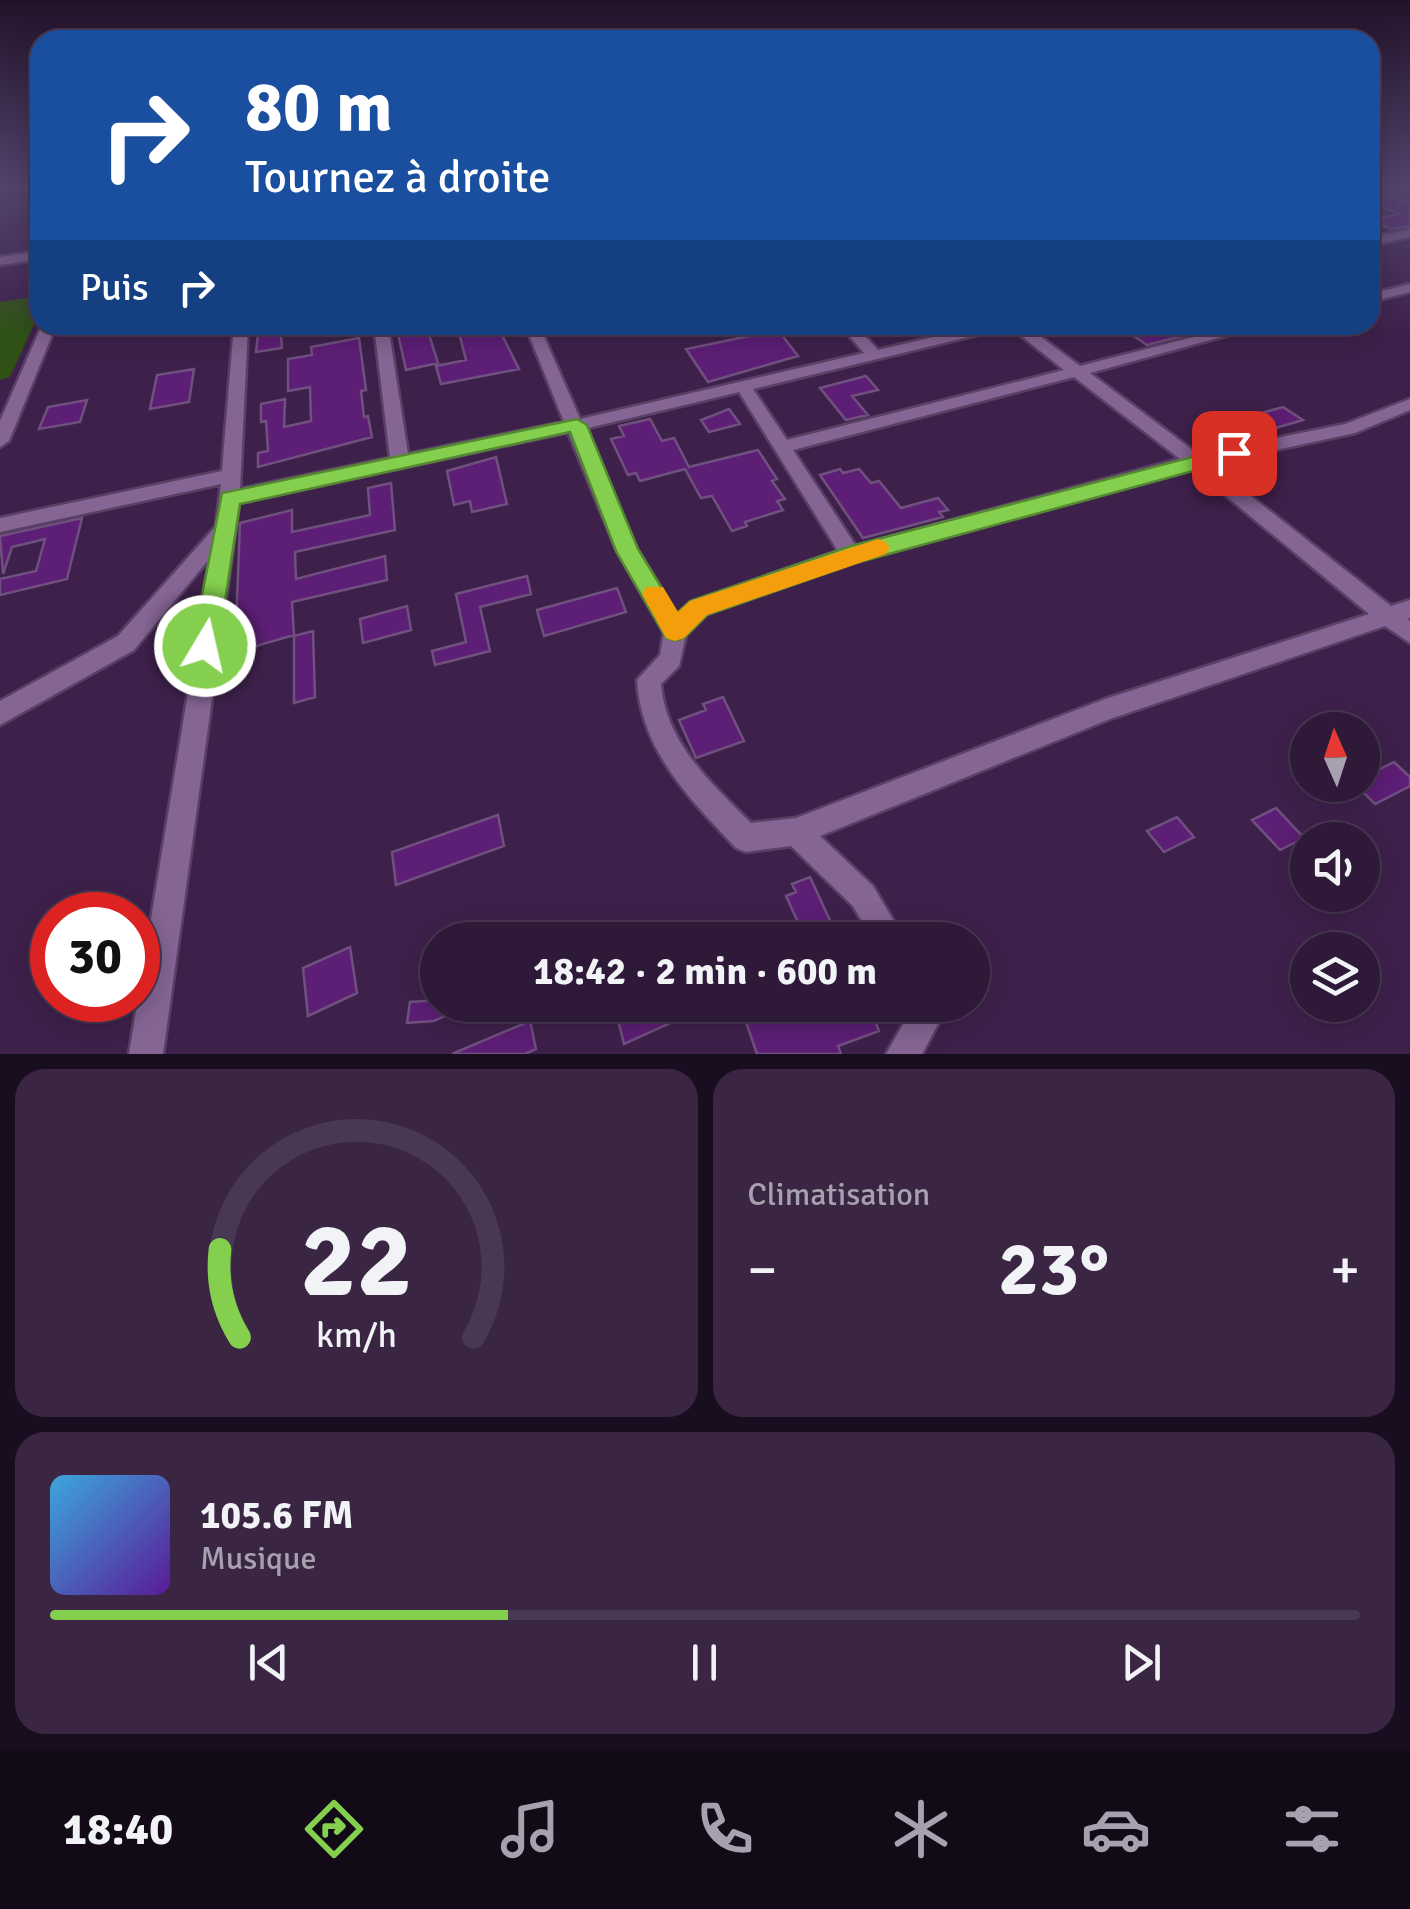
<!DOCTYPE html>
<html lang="fr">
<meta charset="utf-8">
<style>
:root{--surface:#2e1938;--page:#3a2643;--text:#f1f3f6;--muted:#a7a0ae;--line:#493853;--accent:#84d04e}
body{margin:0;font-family:Signika,sans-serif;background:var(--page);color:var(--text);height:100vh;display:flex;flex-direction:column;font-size:38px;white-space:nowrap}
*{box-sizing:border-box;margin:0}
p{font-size:32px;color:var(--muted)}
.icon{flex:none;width:55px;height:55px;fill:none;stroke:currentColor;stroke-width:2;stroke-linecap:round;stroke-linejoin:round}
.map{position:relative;height:1054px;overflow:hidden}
.details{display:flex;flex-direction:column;gap:15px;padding:15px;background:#190e1f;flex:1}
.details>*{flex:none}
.top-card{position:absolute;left:30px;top:30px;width:1350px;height:305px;border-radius:30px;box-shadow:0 5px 25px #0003,0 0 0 2px var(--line);background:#1a4fa0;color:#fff;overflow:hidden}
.needle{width:65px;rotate:357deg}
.tools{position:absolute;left:1290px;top:712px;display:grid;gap:20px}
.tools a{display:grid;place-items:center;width:90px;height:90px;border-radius:50%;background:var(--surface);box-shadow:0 5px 25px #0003,0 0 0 2px var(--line);font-size:50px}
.speed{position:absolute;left:30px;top:892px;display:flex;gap:20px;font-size:50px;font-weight:700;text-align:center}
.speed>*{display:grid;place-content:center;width:130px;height:130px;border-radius:50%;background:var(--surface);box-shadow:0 5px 25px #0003,0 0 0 2px var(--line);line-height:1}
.speed .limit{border:15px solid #d22;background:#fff;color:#111}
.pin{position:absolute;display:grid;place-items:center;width:85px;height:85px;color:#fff;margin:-42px;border-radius:20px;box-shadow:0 5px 15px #0006}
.me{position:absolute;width:110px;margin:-55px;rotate:9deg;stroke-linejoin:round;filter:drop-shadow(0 0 8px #0008)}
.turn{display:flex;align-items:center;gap:35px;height:210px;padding:0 50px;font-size:45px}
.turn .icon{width:130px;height:130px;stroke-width:2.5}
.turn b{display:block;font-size:70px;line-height:85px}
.then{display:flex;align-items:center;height:95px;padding:0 50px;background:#0003;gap:20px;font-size:38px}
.big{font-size:75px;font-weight:700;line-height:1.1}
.details .widget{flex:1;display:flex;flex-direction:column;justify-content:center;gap:15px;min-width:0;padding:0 35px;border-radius:30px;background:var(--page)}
.details .dial{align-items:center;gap:0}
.dial svg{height:260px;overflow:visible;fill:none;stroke:var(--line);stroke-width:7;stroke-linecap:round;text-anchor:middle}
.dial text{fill:var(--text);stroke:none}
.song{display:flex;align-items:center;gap:30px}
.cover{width:120px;height:120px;border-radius:15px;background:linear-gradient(135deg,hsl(200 70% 55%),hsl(270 70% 35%))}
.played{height:10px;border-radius:5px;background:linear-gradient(90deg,var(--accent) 35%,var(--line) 35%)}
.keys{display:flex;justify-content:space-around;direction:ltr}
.heat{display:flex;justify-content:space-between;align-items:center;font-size:55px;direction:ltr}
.details .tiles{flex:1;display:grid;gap:15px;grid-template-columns:1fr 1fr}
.widget:last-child{grid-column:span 2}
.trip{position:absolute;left:420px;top:922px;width:570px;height:100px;border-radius:50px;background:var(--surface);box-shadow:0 5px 25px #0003,0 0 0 2px var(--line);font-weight:700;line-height:100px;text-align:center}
.menu{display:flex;height:160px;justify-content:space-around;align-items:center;background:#120a16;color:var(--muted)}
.menu .icon{width:70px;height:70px}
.menu .on{color:var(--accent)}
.menu b{font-size:45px;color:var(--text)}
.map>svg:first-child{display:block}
</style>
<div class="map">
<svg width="1410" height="1054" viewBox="0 0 1410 1054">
<rect width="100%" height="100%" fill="#3e214b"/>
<path fill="#2f5116" d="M40 296V311L10 377 0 380V302Z"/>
<path fill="#5d1e76" stroke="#6f507e" stroke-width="2.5" d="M1370 189 1410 204V226L1391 229 1371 220 1399 214 1370 202Z
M259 325H280L282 348 256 352Z
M396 325H426L438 363 406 370Z
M457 325H497L519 369 441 384 436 366 466 360Z
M1143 325H1206V330L1147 345 1125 330Z
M778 330 798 356 708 382 686 349Z
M359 338 366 390 361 391 364 417 368 416 372 437 258 467V453L268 451 266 421 261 422V404L285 399 284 427 311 421 310 387 288 391V359L312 355 311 347Z
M194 369 189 402 150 409 157 375Z
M866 376 878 390 852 396 868 415 846 420 820 388Z
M87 400 80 422 39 429 48 407Z
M1283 407 1303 420 1231 441 1212 427Z
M729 409 740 424 709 432 701 420Z
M650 419 662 441 674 438 689 467 758 450 777 479 772 481 785 499 777 501 783 510 745 522 747 526 732 531 712 496 701 498 685 469 640 481 636 473 628 475 611 439 624 436 619 426Z
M496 457 507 504 472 512 470 501 454 505 447 471Z
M840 469 843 473 859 469 871 483 879 481 901 508 938 498 948 510 939 512 943 517 863 538 820 475Z
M391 483 395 530 295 552 296 579 385 556 387 580 292 602 294 635 235 652 240 523 292 510V532L370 515 368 488Z
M82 518 67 579 0 595V579L36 571 45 539 12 547 3 574 0 536Z
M527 576 531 594 480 607 490 651 435 665 432 651 466 642 456 594Z
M617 588 626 612 544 636 537 610Z
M407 606 411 630 363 643 360 619Z
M313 631 315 697 294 703V636Z
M723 697 744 741 696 758 679 720 706 710 703 704Z
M1394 762 1410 777V786L1375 804 1362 791V778Z
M1276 808 1304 838 1280 850 1252 820Z
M498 815 504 846 396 885 392 852Z
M1177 817 1194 837 1164 852 1147 831Z
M810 877 839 940H806L786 896 796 892 792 884Z
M350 947 357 993 308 1016 303 968Z
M438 1000V1005H469L434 1021 407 1023 410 1002Z
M614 1005H710L624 1044Z
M740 1005H869L879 1031 838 1046 841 1054H757Z
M530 1021 536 1049 525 1054H452Z"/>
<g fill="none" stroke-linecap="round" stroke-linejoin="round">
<defs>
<path id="minor" d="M1410 229V237L1370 246V238Z
M40 251V259L0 265V257Z
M1410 284V292L1370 302V294Z
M42 325H56L9 441 0 447V421Z
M234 325H248L240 489 390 458 374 325H388L408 454 564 422 525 325H539L580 419 864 353 840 325H855L878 350 985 325H1025L1080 366 1240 325H1265L1090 373 1198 454 1345 424 1410 399V410L1355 433 1210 464 1391 606 1410 600V618L1407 619 1410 621V643L1385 626 1110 719 820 836 873 886 905 940H873L853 906 791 846 746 852 736 848C690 799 641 751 637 680L660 655 664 632 617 551 568 432 239 503 163 1054H129L210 558 134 650 0 725V701L118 636 216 526 221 484 0 532V518L222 471ZM1010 327 1064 370 787 440 753 389ZM1074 377 1180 459 856 546 793 450ZM739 392 838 551 691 602 677 615 637 549 584 429ZM1192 468 1369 614 1105 699 796 818 751 823C711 783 666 743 661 684L679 666 686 635 707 614 855 561Z
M901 1005H933L938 1024 922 1054H886L905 1021Z"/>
</defs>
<use href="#minor" stroke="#5a4065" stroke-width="5"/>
<use href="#minor" fill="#856594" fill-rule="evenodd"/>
</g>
<linearGradient id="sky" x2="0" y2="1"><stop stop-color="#221229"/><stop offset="0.56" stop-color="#52436c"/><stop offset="1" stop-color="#52436c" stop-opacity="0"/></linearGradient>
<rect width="1410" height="335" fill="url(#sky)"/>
<path fill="#84d04e" stroke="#568733" stroke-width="2.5" d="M577 419 587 425 638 549 677 613 690 601 851 546 1234 446 1244 453 1241 458 856 563 707 615 684 638 675 641 666 638 616 551 570 432 240 504 218 646 214 653 205 656 196 653 192 646 222 493Z"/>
<path fill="#f59e0b" d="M878 539 886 542 890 548 886 554 707 615 684 638 675 641 666 638 642 594 646 587H663L678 612 690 601Z"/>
</svg>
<div class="tools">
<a><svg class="needle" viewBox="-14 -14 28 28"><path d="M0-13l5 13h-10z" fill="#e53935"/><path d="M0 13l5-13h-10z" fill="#a7a0ae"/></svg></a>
<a><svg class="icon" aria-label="sound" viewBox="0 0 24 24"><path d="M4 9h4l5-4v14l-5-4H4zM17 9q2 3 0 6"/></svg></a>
<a><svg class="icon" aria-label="layers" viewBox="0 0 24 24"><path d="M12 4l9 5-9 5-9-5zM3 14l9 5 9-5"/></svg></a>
</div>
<div class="speed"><div class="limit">30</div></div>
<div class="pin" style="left:1234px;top:453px;background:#d93025"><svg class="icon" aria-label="arrive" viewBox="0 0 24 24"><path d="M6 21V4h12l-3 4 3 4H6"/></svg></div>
<svg class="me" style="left:205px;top:646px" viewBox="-20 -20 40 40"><circle r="17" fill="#84d04e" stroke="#fff" stroke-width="3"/><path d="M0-11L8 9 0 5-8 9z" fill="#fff"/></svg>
<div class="trip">18:42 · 2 min · 600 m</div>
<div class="top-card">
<div class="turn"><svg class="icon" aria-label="right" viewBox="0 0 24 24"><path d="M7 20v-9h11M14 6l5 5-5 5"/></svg><div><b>80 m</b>Tournez à droite</div></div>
<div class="then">Puis<svg class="icon" aria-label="right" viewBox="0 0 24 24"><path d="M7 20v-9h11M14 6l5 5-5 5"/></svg></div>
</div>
</div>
<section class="details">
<div class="tiles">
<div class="widget dial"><svg viewBox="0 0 100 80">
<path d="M14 69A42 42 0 1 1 86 69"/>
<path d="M14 69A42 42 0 0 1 8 42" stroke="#84d04e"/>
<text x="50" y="56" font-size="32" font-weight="700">22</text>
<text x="50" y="72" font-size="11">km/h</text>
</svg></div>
<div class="widget"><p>Climatisation</p>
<div class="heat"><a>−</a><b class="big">23°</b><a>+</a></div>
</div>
<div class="widget">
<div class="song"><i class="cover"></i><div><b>105.6 FM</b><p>Musique</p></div></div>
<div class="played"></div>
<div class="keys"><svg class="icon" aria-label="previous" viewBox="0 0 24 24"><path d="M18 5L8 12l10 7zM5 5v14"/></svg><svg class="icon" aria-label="pause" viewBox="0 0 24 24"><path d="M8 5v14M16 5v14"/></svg><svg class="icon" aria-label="next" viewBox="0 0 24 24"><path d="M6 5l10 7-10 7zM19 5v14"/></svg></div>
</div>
</div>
</section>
<nav class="menu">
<b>18:40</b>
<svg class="icon on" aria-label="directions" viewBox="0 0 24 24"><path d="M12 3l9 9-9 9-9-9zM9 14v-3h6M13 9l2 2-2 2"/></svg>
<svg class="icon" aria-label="music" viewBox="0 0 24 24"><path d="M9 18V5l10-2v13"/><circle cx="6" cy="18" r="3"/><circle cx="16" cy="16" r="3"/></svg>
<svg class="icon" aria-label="phone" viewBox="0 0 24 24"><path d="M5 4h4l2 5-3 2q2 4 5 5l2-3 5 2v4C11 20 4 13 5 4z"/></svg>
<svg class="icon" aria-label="climate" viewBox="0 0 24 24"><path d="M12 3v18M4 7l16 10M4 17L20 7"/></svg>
<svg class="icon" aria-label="car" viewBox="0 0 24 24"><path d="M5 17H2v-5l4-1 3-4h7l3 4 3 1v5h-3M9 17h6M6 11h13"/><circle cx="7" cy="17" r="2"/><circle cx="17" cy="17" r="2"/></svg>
<svg class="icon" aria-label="filters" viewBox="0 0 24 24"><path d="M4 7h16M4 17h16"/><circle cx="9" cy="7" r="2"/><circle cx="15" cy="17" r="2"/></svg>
</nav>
